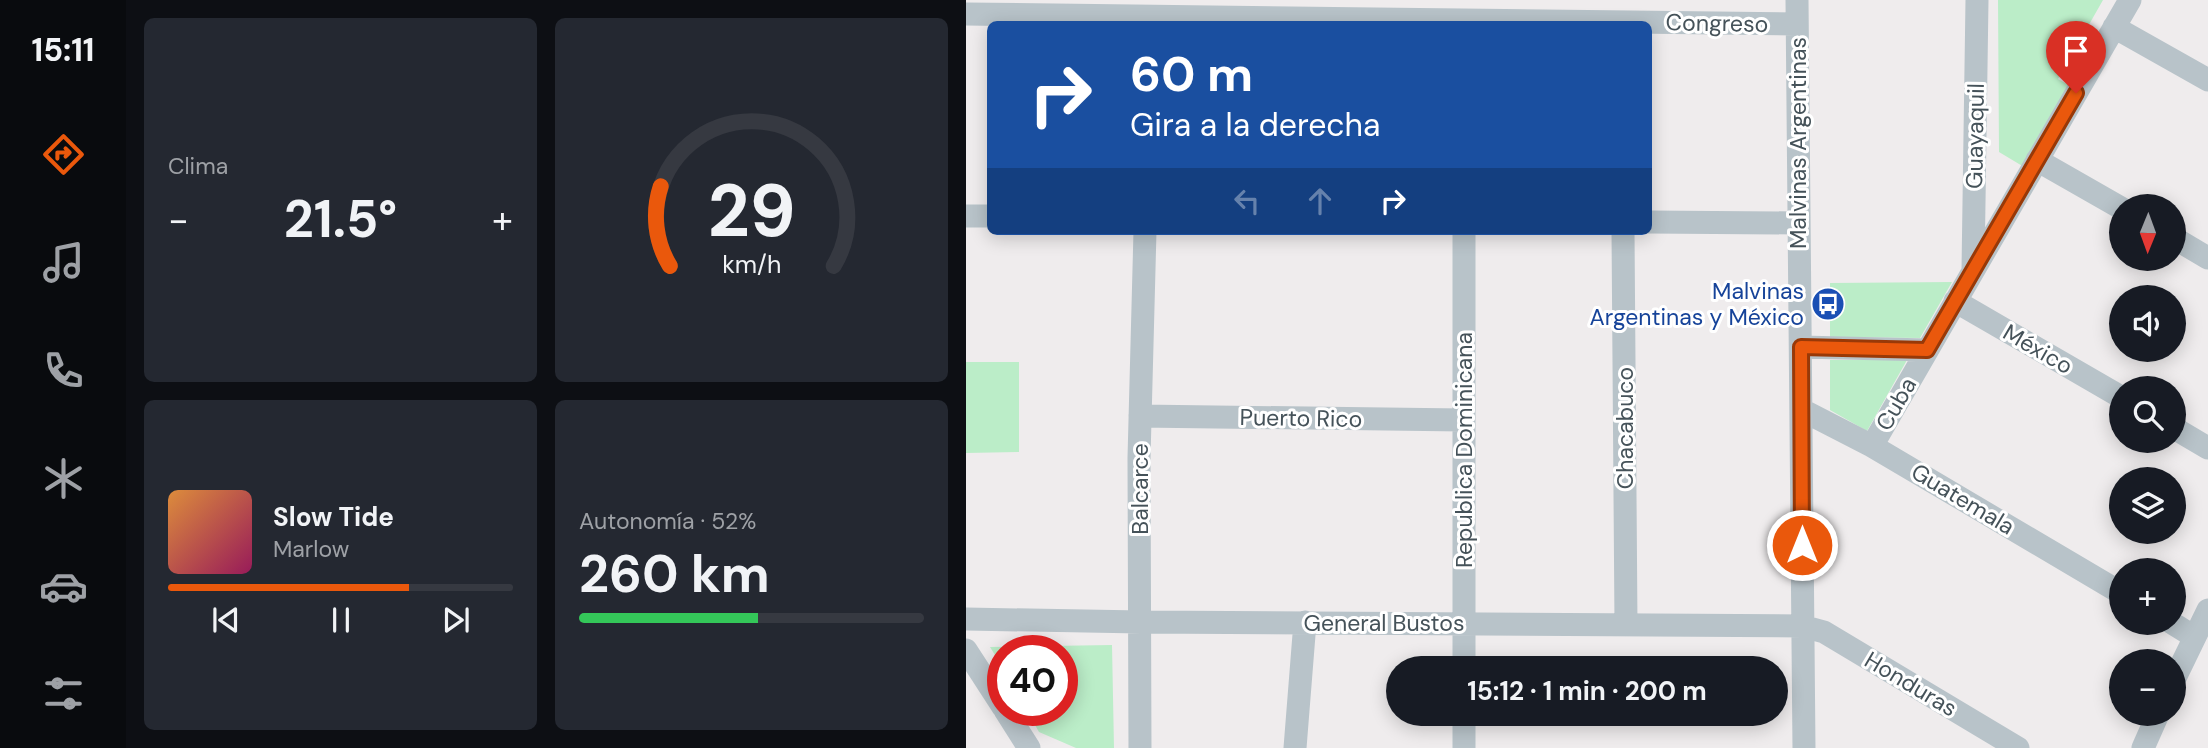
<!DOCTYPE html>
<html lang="es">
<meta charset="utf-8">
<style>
:root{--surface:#171b24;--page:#242831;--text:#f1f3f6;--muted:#9ea1a6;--line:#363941;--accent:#ea580c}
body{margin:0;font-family:"DM Sans",sans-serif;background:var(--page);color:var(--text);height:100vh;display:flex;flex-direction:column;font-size:26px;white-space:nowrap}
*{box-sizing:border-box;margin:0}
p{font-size:23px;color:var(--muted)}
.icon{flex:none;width:38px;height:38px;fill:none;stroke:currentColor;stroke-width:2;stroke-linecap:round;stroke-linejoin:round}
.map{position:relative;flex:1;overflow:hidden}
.side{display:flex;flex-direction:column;gap:18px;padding:18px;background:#0d0f14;width:840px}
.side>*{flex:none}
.top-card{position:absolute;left:21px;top:21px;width:665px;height:214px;border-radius:10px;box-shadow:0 4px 18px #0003;background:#1a4fa0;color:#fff;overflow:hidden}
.needle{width:46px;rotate:181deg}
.buttons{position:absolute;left:1143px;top:194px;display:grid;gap:14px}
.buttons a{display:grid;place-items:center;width:77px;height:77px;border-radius:50%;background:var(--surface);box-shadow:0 4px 18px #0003;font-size:35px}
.speed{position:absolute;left:21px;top:635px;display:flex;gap:14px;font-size:35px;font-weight:700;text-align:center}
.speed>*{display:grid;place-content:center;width:91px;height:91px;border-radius:50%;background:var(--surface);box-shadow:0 4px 18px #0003;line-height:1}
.speed .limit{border:10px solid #d22;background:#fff;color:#111}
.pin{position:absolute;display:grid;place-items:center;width:60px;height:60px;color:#fff;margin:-72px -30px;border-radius:50% 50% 50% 0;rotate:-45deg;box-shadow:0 0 7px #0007}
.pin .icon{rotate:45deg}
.me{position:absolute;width:77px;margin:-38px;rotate:0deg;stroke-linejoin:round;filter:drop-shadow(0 0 5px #0008)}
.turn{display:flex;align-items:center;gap:24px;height:147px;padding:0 28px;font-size:32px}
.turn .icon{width:91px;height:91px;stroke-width:2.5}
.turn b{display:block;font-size:49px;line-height:60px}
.lanes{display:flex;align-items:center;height:66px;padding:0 28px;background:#0003;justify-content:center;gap:35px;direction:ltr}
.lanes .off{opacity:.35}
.big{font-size:52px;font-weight:700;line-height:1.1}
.side .widget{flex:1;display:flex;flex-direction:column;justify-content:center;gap:10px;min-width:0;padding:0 24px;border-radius:10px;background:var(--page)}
.side .dial{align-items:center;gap:0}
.dial svg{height:182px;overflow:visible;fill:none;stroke:var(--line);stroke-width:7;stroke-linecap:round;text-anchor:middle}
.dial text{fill:var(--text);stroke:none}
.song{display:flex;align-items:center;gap:21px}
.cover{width:84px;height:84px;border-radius:10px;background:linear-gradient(135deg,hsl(30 70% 55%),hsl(330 70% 35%))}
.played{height:7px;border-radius:4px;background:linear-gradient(90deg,var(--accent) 70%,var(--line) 70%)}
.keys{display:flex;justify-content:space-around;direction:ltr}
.heat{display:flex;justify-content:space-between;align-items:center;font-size:38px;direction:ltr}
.charge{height:10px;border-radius:5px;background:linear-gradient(90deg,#34c759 52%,var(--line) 0)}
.side .tiles{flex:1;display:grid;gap:18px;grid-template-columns:repeat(2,1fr)}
.trip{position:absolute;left:420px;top:656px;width:402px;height:70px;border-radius:35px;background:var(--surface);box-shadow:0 4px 18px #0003;font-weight:700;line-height:70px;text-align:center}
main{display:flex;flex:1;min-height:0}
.dock{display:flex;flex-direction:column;width:126px;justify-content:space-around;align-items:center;background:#090b0e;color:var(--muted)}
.dock .icon{width:49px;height:49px}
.dock .on{color:var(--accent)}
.dock b{font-size:32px;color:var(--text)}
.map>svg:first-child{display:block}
</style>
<main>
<nav class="dock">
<b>15:11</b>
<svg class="icon on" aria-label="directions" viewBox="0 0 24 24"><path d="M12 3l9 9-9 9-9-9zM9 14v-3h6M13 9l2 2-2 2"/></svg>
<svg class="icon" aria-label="music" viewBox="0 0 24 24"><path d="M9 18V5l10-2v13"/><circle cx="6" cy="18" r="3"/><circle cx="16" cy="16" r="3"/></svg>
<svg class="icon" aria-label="phone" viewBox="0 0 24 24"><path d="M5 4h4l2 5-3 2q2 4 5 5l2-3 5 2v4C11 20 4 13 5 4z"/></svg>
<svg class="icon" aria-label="climate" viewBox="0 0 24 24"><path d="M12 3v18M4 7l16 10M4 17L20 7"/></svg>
<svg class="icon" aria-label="car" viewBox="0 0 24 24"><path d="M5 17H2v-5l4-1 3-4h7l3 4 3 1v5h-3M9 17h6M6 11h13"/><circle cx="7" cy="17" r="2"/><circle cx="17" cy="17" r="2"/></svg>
<svg class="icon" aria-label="filters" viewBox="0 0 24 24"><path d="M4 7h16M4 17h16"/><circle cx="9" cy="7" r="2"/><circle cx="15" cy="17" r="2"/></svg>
</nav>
<section class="side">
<div class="tiles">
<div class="widget"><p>Clima</p>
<div class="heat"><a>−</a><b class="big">21.5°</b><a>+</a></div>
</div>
<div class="widget dial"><svg viewBox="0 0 100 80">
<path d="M14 69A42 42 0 1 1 86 69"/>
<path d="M14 69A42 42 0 0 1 10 34" stroke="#ea580c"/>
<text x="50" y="56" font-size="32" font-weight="700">29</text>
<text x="50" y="72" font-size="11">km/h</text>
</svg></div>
<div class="widget">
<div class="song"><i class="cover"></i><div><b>Slow Tide</b><p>Marlow</p></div></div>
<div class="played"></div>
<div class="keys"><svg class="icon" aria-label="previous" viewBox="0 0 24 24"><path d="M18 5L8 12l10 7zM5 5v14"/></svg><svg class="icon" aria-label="pause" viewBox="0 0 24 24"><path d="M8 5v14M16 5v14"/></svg><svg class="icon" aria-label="next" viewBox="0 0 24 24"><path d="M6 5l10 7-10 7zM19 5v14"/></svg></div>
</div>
<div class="widget"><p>Autonomía · 52%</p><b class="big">260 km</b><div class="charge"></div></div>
</div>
</section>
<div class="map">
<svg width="1242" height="748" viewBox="0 0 1242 748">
<rect width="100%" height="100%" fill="#efeced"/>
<path fill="#bbedc8" d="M1032 0H1137L1092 79 1106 87 1058 167 1033 152Z
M986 282 954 338 864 337V283Z
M864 360H941L901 431 864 410Z
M0 362H53V452L0 453Z
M146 645 148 748H110L73 732 61 711 96 710V651H37V668L24 647Z"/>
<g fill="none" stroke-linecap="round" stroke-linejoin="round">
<path stroke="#b8c3c9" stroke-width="23" d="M831 0 838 748
M0 14 831 24
M1148 27 1242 80
M1071 160 1155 208
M0 216H24
M682 222 832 223
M657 231 660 625
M1208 238 1242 258
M1007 270 1011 0
M989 301 1155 397
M835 347 961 350
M836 410 906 446 1155 593
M174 416 497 420
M1208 428 1242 448
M906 446 1164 0
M0 619 175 622 836 626 858 632 1052 748
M1206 623 1227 636
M0 650 37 707
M498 668V231
M1208 680 1242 610
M39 710 63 748
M498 714V748
M174 748 173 458 179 231
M329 748 339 622
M1177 748 1192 714"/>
</g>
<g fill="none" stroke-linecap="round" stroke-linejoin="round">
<defs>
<path id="route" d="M836 545 835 347 961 350 1110 93"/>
</defs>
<use href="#route" stroke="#983908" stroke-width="18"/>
<use href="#route" stroke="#ea580c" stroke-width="12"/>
</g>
<defs>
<symbol id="bus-disc" viewBox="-11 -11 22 22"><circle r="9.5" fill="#1a4fb4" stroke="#fff"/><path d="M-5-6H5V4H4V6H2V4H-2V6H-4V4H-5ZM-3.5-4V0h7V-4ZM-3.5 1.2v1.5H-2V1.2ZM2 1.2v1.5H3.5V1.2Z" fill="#fff"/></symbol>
</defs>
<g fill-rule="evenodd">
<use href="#bus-disc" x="843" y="285" width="38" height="38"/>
</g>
<g text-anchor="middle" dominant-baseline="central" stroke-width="6" stroke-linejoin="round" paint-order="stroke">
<g font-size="23" fill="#455259" stroke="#fff">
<text transform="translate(751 23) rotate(1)">Congreso</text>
<text transform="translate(1009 136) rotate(-89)">Guayaquil</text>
<text transform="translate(832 143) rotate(-90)">Malvinas Argentinas</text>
<text transform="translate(1072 349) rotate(30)">México</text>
<text transform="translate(930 404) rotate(-60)">Cuba</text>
<text transform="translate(335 418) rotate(1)">Puerto Rico</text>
<text transform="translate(659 428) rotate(-90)">Chacabuco</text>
<text transform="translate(498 450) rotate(-90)">Republica Dominicana</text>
<text transform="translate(174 489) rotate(-90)">Balcarce</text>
<text transform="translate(997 499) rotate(31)">Guatemala</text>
<text x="418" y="623">General Bustos</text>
<text transform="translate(945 684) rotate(31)">Honduras</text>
</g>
<g font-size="23" fill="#164399" stroke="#fff" text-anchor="end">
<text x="838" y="291">Malvinas<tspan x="838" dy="26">Argentinas y México</tspan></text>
</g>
</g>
</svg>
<div class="buttons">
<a><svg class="needle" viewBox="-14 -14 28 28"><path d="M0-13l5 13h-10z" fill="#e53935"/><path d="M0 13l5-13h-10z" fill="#9ea1a6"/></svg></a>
<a><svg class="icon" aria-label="sound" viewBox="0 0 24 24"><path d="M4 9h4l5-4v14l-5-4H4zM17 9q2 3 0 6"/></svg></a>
<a><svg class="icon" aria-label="search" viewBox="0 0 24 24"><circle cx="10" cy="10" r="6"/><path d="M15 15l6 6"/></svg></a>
<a><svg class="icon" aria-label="layers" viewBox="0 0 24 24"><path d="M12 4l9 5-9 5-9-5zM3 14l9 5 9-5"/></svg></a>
<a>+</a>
<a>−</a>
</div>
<div class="speed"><div class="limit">40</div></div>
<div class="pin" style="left:1110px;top:93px;background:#d93025"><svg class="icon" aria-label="arrive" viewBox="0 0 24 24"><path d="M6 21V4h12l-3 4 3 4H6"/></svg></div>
<svg class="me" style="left:836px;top:545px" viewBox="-20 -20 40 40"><circle r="17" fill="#ea580c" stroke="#fff" stroke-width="3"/><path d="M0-11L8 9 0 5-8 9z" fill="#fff"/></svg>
<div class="trip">15:12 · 1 min · 200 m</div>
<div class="top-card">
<div class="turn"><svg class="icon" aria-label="right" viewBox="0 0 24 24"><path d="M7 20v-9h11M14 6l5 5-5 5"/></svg><div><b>60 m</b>Gira a la derecha</div></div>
<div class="lanes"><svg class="icon off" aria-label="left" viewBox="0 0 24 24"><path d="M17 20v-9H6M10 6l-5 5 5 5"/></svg><svg class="icon off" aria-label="ahead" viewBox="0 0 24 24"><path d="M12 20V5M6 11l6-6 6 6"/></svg><svg class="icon" aria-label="right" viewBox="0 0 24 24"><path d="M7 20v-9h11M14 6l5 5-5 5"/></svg></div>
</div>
</div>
</main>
